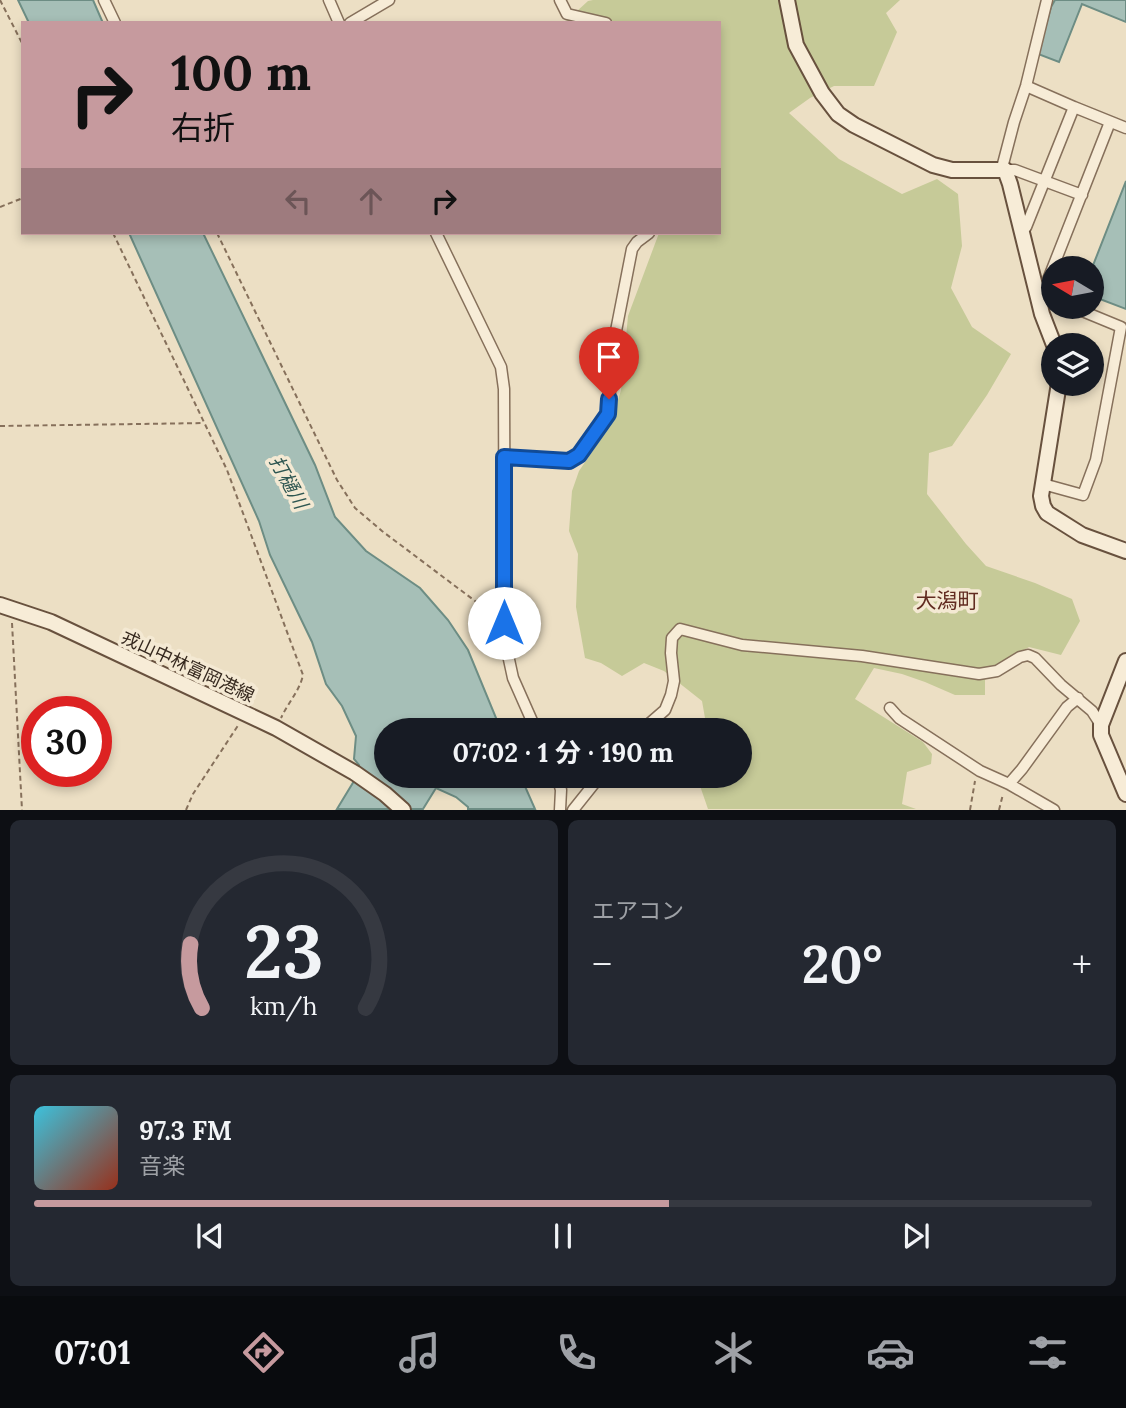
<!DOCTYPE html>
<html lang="ja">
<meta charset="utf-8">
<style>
:root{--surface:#171b24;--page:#242831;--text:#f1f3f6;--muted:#9ea1a6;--line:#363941;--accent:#c69a9e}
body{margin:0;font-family:Lora,"Noto Sans JP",serif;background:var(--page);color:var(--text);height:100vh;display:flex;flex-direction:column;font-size:26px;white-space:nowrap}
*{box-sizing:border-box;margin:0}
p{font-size:23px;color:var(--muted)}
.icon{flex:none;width:38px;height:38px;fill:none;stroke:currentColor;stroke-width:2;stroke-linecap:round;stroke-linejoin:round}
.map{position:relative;height:810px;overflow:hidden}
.details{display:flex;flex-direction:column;gap:10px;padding:10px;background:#0d0f14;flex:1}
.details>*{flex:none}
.banner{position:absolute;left:21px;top:21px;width:700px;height:214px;border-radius:0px;box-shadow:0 4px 10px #0003;background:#c69a9e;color:#111;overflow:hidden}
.needle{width:46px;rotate:280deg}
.buttons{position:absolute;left:1041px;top:256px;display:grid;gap:14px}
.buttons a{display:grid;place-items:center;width:63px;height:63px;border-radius:50%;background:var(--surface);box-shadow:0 4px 10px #0003;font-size:35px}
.speed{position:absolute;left:21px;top:696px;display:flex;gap:14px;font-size:35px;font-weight:700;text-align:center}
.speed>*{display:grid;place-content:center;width:91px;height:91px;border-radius:50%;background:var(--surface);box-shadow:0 4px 10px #0003;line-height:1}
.speed .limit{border:10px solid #d22;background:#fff;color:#111}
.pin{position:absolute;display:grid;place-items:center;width:60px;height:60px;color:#fff;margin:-72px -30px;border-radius:50% 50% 50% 0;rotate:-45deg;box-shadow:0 0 7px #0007}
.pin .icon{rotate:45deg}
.me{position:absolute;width:77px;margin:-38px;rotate:0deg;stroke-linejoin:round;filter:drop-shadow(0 0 5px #0008)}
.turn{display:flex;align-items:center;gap:24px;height:147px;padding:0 35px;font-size:32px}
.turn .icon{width:91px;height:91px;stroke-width:2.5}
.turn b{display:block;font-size:49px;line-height:60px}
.lanes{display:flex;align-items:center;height:66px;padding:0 35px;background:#0003;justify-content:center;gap:35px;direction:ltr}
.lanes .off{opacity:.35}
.big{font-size:52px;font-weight:700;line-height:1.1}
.details .tile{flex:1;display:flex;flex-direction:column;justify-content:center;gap:10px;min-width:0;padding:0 24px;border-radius:10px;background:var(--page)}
.details .dial{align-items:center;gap:0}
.dial svg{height:182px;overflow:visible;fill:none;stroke:var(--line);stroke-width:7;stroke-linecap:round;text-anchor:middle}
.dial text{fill:var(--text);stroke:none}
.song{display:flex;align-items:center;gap:21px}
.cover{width:84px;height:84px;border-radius:10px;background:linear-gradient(135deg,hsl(190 70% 55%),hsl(10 70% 35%))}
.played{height:7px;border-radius:4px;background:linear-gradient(90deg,var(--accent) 60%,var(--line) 60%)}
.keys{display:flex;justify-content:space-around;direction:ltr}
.heat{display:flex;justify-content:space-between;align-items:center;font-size:38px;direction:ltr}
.details .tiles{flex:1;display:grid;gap:10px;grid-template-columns:1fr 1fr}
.tile:last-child{grid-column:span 2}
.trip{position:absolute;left:374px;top:718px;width:378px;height:70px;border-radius:35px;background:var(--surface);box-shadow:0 4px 10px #0003;font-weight:700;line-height:70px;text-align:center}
.dock{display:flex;height:112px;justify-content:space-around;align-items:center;background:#090b0e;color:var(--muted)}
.dock .icon{width:49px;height:49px}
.dock .selected{color:var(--accent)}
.dock b{font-size:32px;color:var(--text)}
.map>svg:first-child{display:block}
</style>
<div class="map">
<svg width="1126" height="810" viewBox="0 0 1126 810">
<rect width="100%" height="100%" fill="#ecdfc4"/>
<path fill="#c6ca98" d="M593 0H900L886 13 897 32 874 86H834L810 98 789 113 839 159 902 194 937 179 958 194 962 246 951 288 972 327 1011 354 987 395 952 446 929 453 927 494 966 544 986 566 1035 583 1072 599 1080 621 1061 655 1029 647 993 667 985 680V695H955L925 682 902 674 874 668 855 699 923 742 932 754 931 764 907 772 902 804 916 809H708L699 783 697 775H740V730H702L705 718 702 701 664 671 644 663 622 676 601 663 585 658 576 607 578 554 569 531 572 491 579 471 611 424 621 390 628 316 659 233H719V23H564L588 1Z"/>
<path fill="#a6bfb7" stroke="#6d8d84" stroke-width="2" d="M18 0H93L103 23H29Z
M1055 0H1126V22L1082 4 1059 62 1038 54 1051 7Z
M1126 181V309L1092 296V268Z
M129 233H203L315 465 335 517 366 551 420 588 448 620 468 650 501 730H387V775H520L535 809H468V807L456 797 436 788 423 809H337L354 781 359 765 354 759 356 736 342 706 326 684 312 642 270 555 259 521Z"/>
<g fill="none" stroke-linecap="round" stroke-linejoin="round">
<defs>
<path id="minor" d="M104 0 115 23
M329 0 339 23
M560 0 567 14 606 23
M1047 0 1026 86 1014 122 1003 164 1005 170H1015L1082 195
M350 23 389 0
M1074 107 1126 128
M1021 231 1026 227 1074 107 1026 86
M436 233 501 367 504 389 505 641 513 678 536 730
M1042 295 1110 122
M504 457 569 461 579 455 608 414 615 336 632 249 637 242 649 233
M1043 484 1083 495 1096 460 1121 327 1070 306
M890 708 899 718 980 771 1009 784 1054 810
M642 730 665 710 671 695 674 681 671 653 672 638 680 629 742 645 862 656 979 674 997 671 1020 657 1028 655 1035 658 1061 685 1092 711 1101 725
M557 775 561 790 560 810
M1009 784 1022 769 1067 707 1078 698
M573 810 601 775"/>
<path id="secondary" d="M787 0 796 45 822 93 838 114 854 125 933 165 952 170H1005L1010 184 1042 314 1054 345
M1059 383 1041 496 1043 506 1047 513 1082 535 1126 551
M0 605 51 622 276 728 355 773 385 794 403 810
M1126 661 1101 725V735L1126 794"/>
</defs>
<use href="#minor" stroke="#86705b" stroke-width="13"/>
<use href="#secondary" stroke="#68513e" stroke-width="18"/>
<path stroke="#86705b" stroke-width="2" stroke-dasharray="5 3.5" stroke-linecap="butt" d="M0 0 23 45
M0 207 23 198
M113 233 227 470 303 675C300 690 288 703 281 718
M217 233 337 480 355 508 382 531 495 616
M0 426 204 423
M12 623 22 810
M186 810 193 794 239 724
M970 810 975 781
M999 810 1003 794"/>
<use href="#minor" stroke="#f7ecd7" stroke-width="10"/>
<use href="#secondary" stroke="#f7ecd7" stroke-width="14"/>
</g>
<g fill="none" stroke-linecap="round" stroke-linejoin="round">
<defs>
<path id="route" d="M504 623V457L569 461 579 455 601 424 608 414 609 399"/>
</defs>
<use href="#route" stroke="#114b97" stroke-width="18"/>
<use href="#route" stroke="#1a73e8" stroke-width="12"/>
</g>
<g text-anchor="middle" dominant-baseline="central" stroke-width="7" stroke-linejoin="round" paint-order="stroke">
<g font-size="18" fill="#36291f" stroke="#f4e9d3">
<text transform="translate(188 666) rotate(25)">戎山中林富岡港線</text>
</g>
<g font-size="19" font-style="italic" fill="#2e5651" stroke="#f4e9d3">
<text transform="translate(289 482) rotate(61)">打樋川</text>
</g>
<g font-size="21" fill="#612b20" stroke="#f4e9d3">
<text x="947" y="600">大潟町</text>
</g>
</g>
</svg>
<div class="buttons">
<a><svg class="needle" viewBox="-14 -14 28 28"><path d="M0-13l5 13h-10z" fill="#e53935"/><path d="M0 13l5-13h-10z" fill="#9ea1a6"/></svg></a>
<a><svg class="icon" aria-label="layers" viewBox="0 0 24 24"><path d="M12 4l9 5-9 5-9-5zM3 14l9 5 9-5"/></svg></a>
</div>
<div class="speed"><div class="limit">30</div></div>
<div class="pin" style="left:609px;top:399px;background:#d93025"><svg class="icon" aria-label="arrive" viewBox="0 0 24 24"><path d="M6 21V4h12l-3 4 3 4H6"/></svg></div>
<svg class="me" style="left:504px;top:623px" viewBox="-20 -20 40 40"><circle r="19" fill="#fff"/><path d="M0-13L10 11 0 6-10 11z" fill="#1a73e8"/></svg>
<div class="trip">07:02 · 1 分 · 190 m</div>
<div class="banner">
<div class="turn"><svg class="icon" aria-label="right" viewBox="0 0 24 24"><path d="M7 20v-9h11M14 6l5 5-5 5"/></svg><div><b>100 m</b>右折</div></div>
<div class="lanes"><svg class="icon off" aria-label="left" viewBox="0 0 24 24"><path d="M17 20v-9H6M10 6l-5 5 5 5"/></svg><svg class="icon off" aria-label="ahead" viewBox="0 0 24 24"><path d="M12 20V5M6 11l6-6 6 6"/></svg><svg class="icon" aria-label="right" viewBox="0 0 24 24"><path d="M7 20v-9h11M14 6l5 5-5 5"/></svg></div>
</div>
</div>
<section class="details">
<div class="tiles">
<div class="tile dial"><svg viewBox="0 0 100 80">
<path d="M14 69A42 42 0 1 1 86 69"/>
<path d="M14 69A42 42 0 0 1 9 41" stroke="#c69a9e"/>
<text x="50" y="56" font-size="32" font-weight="700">23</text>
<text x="50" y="72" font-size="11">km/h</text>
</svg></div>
<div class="tile"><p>エアコン</p>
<div class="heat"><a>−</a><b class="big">20°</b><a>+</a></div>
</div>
<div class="tile">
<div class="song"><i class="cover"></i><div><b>97.3 FM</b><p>音楽</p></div></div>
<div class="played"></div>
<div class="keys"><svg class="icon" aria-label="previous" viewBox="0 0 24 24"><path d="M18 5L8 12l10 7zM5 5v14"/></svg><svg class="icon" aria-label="pause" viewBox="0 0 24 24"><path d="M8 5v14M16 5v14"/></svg><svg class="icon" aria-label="next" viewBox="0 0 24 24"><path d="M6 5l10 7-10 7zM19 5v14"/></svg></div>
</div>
</div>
</section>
<nav class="dock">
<b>07:01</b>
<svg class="icon selected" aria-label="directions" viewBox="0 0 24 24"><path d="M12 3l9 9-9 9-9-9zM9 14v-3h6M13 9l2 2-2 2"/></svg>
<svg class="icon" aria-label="music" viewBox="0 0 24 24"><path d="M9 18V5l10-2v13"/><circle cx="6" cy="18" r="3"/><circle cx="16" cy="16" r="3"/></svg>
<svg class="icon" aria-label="phone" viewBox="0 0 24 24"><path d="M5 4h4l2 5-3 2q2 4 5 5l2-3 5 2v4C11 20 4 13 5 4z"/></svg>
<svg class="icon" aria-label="climate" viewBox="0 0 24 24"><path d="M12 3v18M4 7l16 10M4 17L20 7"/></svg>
<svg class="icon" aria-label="car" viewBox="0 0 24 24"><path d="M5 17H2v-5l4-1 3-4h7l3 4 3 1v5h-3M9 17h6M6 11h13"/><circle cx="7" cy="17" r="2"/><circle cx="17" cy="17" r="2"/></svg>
<svg class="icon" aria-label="filters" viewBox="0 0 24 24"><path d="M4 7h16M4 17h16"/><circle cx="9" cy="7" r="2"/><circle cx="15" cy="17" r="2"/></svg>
</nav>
